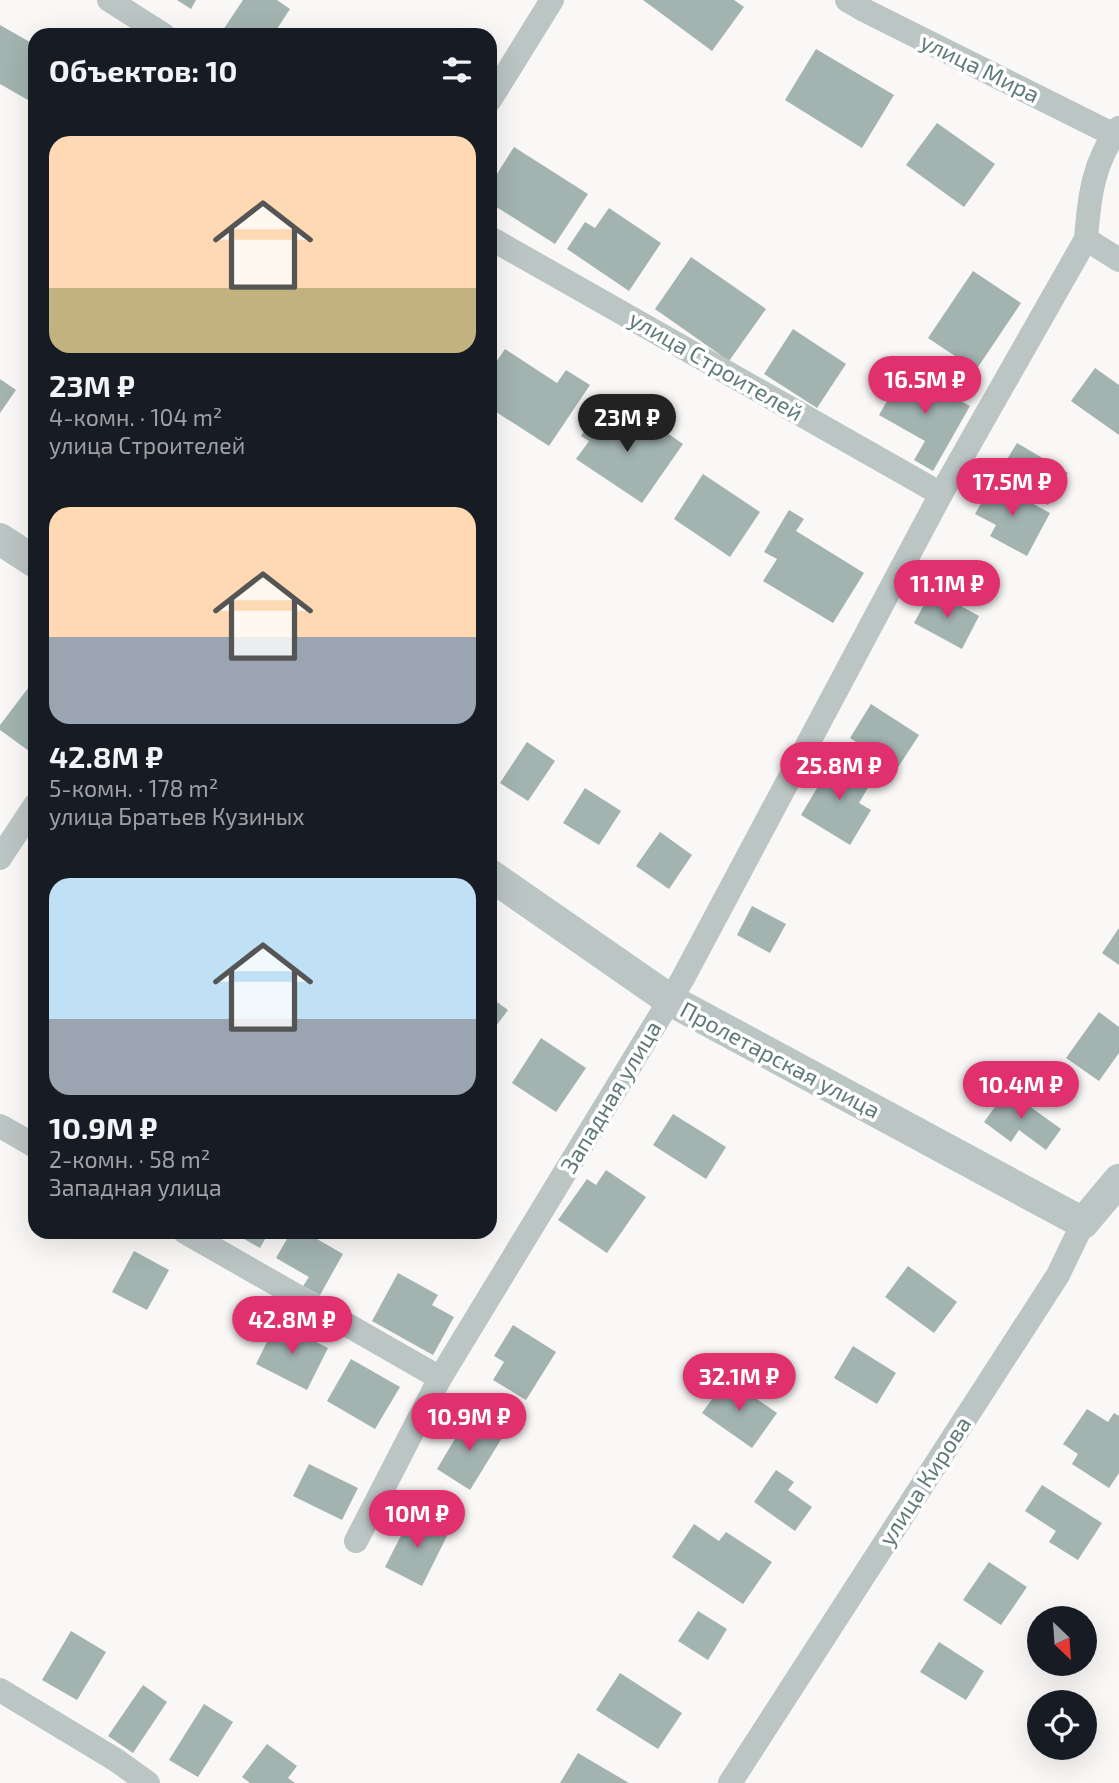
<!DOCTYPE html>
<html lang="ru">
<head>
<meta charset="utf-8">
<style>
	:root { --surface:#171b24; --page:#242831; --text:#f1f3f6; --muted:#9ea1a6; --accent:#e0306d }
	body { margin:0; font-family:"Exo 2",sans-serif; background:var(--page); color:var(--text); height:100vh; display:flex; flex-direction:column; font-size:26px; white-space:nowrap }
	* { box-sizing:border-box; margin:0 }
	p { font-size:23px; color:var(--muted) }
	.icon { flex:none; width:38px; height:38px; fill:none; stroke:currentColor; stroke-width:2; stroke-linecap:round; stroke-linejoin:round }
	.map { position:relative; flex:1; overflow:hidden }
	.details { position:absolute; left:28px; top:28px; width:469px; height:1211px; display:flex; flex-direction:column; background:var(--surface); border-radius:21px; box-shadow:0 7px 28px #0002 }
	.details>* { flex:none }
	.needle { width:46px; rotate:155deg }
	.buttons { position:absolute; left:1027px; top:1606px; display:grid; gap:14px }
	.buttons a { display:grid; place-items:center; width:70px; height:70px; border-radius:50%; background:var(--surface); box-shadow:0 7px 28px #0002; font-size:35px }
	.price { position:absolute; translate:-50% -60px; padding:0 16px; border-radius:24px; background:var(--accent); color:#fff; font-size:23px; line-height:46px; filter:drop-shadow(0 2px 4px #0008) }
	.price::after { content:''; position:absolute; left:50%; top:42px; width:21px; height:16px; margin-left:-10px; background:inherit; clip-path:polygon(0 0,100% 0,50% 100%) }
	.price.selected { background:#222; color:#fff }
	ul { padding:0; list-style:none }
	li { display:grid; align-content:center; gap:14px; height:371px; padding:0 21px }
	li span { display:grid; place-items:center; height:217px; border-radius:21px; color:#555 }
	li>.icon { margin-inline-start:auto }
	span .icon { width:126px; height:126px; fill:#fffc; stroke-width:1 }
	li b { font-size:30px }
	h2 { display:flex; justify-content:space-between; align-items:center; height:84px; padding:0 21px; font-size:30px }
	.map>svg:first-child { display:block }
	.building { fill:#a2b3b0 }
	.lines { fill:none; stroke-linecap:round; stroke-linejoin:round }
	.minor { stroke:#bbc5c4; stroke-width:24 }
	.tertiary { stroke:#bbc5c4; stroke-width:32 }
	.labels { text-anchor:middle; stroke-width:7; stroke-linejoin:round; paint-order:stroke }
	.street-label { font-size:23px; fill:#607b78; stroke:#fff }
</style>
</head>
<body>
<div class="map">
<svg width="1119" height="1783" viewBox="0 0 1119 1783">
	<rect width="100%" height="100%" fill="#f9f8f7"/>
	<!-- building -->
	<g class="building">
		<path d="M177,0H196L191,9Z"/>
		<path d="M243,0H277L290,9L273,35H225L221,33Z"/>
		<path d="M643,0H734L744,7L712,51Z"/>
		<path d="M0,25L35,45V104L0,84Z"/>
		<path d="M816,49L894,95L862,148L785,100Z"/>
		<path d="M937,123L995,164L964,207L906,165Z"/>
		<path d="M514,147L588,194L555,244L490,203V185Z"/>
		<path d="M609,208L661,243L629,291L567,249L585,222L595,228Z"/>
		<path d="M691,257L766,309L729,361L655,309Z"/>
		<path d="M973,271L1021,303L976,370L928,338Z"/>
		<path d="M793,329L846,364L817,408L764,374Z"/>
		<path d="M505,349L557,383L566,370L590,385L549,446L490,408V371Z"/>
		<path d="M1095,368L1119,385V435L1071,401Z"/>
		<path d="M905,370L970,406L933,471L914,460L925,441L879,415Z"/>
		<path d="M0,379L16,390L0,413Z"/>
		<path d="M601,405L652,440L660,428L683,444L642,503L576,459L589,441L581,436Z"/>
		<path d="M1017,443L1068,473L1048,505L998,474Z"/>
		<path d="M703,474L760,512L730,557L674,519Z"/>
		<path d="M993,482L1050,513L1027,556L990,536L996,525L975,514Z"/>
		<path d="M789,510L804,519L796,531L864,573L833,623L763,581L777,559L764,552Z"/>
		<path d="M932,590L979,616L962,649L914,623Z"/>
		<path d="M32,683L35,686V742L29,751L0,730V725Z"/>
		<path d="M871,704L919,735L897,769L850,738Z"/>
		<path d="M527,742L555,761L528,801L500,783Z"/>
		<path d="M835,758L872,781L859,803L871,810L850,845L801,815Z"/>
		<path d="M585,788L621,811L599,845L563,823Z"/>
		<path d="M660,832L692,855L669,889L636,866Z"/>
		<path d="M752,906L786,924L770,953L737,935Z"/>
		<path d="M1119,928V965L1102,953Z"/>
		<path d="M490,997L508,1010L490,1034Z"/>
		<path d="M1099,1012L1119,1027V1053L1099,1081L1066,1058Z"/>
		<path d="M541,1038L586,1068L556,1112L512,1083Z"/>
		<path d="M1007,1090L1061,1129L1046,1150L1019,1130L1011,1142L984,1122Z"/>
		<path d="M673,1114L726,1147L706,1179L653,1145Z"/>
		<path d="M606,1170L646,1197L607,1253L558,1220L587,1179L596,1185Z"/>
		<path d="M232,1232H269L260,1248Z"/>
		<path d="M291,1232H305L343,1254L320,1295L303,1286L309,1277L276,1258Z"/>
		<path d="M134,1251L169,1270L147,1310L112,1292Z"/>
		<path d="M908,1266L957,1302L934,1333L885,1297Z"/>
		<path d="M398,1273L438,1295L432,1305L454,1317L433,1355L372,1321Z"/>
		<path d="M277,1322L328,1348L307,1390L256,1364Z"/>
		<path d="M513,1325L556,1352L526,1400L493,1380L504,1362L494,1356Z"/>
		<path d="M853,1346L896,1373L877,1404L834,1378Z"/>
		<path d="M351,1359L400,1387L375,1429L327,1401Z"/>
		<path d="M727,1378L777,1413L752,1448L702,1413Z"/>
		<path d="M1087,1409L1108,1422L1114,1413L1119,1416V1473L1109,1488L1072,1464L1078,1454L1063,1444Z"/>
		<path d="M468,1417L502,1438L470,1490L437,1469Z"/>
		<path d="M309,1464L358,1488L342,1520L293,1496Z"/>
		<path d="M776,1470L794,1482L788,1490L812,1507L795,1531L754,1502Z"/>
		<path d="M1042,1485L1102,1523L1078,1560L1049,1542L1056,1531L1025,1511Z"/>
		<path d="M412,1514L449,1532L422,1586L385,1567Z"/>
		<path d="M694,1524L719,1541L726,1532L772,1562L743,1604L672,1557Z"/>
		<path d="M989,1562L1027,1587L1001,1625L963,1600Z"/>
		<path d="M698,1611L727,1629L708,1660L678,1641Z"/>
		<path d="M71,1631L106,1652L77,1700L42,1680Z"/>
		<path d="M939,1642L984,1671L966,1700L920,1672Z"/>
		<path d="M620,1673L682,1713L658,1749L596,1710Z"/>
		<path d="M143,1685L167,1702L133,1753L108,1736Z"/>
		<path d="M204,1704L233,1722L198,1777L169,1760Z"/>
		<path d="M267,1744L297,1766L288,1778L295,1783H250L242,1777Z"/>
		<path d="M578,1753L629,1783H560Z"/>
	</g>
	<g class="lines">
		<!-- minor -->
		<g class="minor">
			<path d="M109,0L164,35"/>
			<path d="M847,0L866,11L1114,135"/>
			<path d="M490,100L552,0"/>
			<path d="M490,238L941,494"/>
			<path d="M1086,239L1119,260"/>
			<path d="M0,858L35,805"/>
			<path d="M0,1126L35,1146"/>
			<path d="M185,1232L440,1378"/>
			<path d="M356,1541L440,1378L682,980L941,494L1086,239C1089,199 1093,161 1119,128"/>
			<path d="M0,1690L116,1760L148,1783"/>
			<path d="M730,1783L1058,1275L1083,1223"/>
		</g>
		<!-- tertiary -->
		<g class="tertiary">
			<path d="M0,539L35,562"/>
			<path d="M490,875L670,1000L1083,1223L1119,1180"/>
		</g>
	</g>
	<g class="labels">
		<!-- street labels -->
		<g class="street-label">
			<text transform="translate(980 68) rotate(26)" y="8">улица Мира</text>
			<text transform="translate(716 366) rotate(30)" y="8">улица Строителей</text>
			<text transform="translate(780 1060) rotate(28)" y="8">Пролетарская улица</text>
			<text transform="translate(611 1097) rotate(-59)" y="8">Западная улица</text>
			<text transform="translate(925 1481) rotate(-57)" y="8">улица Кирова</text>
		</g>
	</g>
</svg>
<div class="buttons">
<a><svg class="needle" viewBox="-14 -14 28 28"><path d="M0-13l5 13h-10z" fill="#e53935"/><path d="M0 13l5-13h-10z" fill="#9ea1a6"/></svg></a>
<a><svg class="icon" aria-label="locate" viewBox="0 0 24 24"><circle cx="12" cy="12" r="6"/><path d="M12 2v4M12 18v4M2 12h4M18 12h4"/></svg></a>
</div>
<b class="price" style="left:925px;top:416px">16.5M ₽</b>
<b class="price selected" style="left:627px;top:454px">23M ₽</b>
<b class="price" style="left:1012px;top:518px">17.5M ₽</b>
<b class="price" style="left:947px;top:620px">11.1M ₽</b>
<b class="price" style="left:839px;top:802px">25.8M ₽</b>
<b class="price" style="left:1021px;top:1121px">10.4M ₽</b>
<b class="price" style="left:292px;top:1356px">42.8M ₽</b>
<b class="price" style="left:739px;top:1413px">32.1M ₽</b>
<b class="price" style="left:469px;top:1453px">10.9M ₽</b>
<b class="price" style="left:417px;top:1550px">10M ₽</b>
<section class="details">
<h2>Объектов: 10<svg class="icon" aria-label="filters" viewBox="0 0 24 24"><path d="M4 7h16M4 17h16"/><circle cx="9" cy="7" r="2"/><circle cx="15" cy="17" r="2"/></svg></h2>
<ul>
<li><span style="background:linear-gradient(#ffd9b3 70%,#c2b280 0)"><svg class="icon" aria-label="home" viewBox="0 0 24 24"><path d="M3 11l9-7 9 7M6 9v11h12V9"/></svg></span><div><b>23M ₽</b><p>4-комн. · 104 m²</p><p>улица Строителей</p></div></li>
<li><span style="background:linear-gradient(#ffd9b3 60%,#9aa5b1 0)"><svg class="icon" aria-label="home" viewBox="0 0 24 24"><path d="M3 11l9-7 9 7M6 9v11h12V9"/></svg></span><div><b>42.8M ₽</b><p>5-комн. · 178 m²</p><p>улица Братьев Кузиных</p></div></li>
<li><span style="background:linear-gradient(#bfe0f5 65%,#9aa5b1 0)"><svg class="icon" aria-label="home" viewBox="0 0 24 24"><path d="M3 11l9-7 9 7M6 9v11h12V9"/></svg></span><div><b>10.9M ₽</b><p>2-комн. · 58 m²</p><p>Западная улица</p></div></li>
</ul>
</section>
</div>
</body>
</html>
